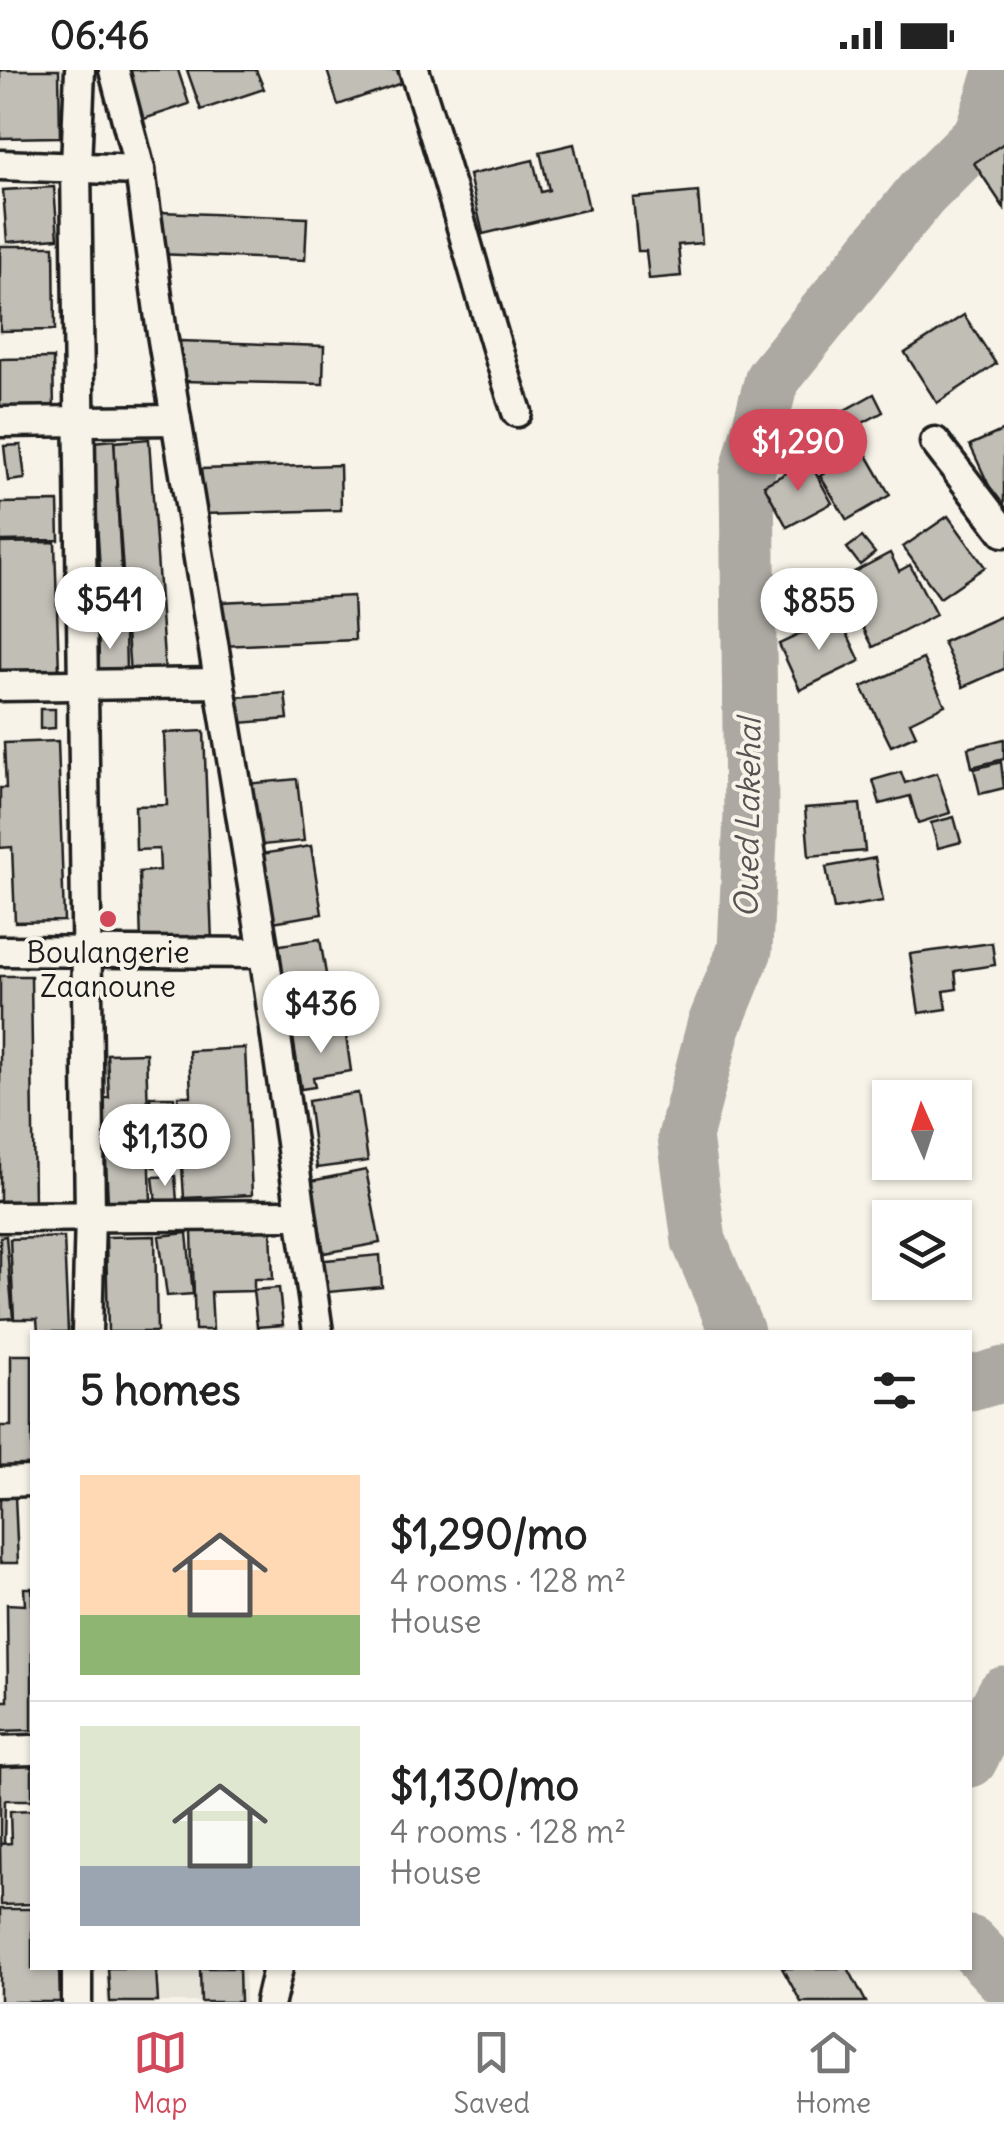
<!DOCTYPE html>
<html lang="en">
<head>
<meta charset="utf-8">
<style>
	:root { --surface:#fff; --page:#f2f2f2; --text:#222; --muted:#767676; --line:#e0e0e0; --accent:#d1495b }
	body { margin:0; font-family:Delius,sans-serif; background:var(--page); color:var(--text); height:100vh; display:flex; flex-direction:column; font-size:38px; white-space:nowrap }
	* { box-sizing:border-box; margin:0 }
	p { font-size:32px; color:var(--muted) }
	.icon { flex:none; width:55px; height:55px; fill:none; stroke:currentColor; stroke-width:2; stroke-linecap:round; stroke-linejoin:round }
	.map { position:relative; flex:1; overflow:hidden }
	.panel { position:absolute; left:30px; top:1260px; width:942px; height:640px; display:flex; flex-direction:column; background:var(--surface); border-radius:0px; box-shadow:0 2px 8px #0004 }
	.panel>* { flex:none }
	.needle { width:65px; rotate:357deg }
	.buttons { position:absolute; left:872px; top:1010px; display:grid; gap:20px }
	.buttons a { display:grid; place-items:center; width:100px; height:100px; border-radius:0px; background:var(--surface); box-shadow:0 2px 8px #0004; font-size:50px }
	.price { position:absolute; translate:-50% -85px; padding:0 22px; border-radius:35px; background:#fff; color:#222; font-size:32px; line-height:65px; filter:drop-shadow(0 2px 5px #0008) }
	.price::after { content:''; position:absolute; left:50%; top:60px; width:30px; height:22px; margin-left:-15px; background:inherit; clip-path:polygon(0 0,100% 0,50% 100%) }
	.price.on { background:var(--accent); color:#fff }
	ul { padding:0; list-style:none }
	li { display:flex; align-items:center; gap:30px; height:250px; padding:0 50px }
	li+li { border-top:2px solid var(--line) }
	li span { display:grid; place-items:center; flex:none; width:280px; height:200px; border-radius:0px; color:#555 }
	li>.icon { margin-inline-start:auto }
	span .icon { width:120px; height:120px; fill:#fffc; stroke-width:1 }
	li b { font-size:42px }
	h2 { display:flex; justify-content:space-between; align-items:center; height:120px; padding:0 50px; font-size:42px }
	.status { display:flex; justify-content:space-between; align-items:center; height:70px; padding:0 50px; background:var(--surface); direction:ltr }
	.status svg { height:28px; fill:currentColor }
	.tab-bar { display:flex; justify-content:space-around; align-items:center; height:140px; border-top:2px solid var(--line); background:var(--surface); font-size:28px; color:var(--muted) }
	.tab-bar a { display:grid; justify-items:center; gap:5px }
	.tab-bar .on { color:var(--accent) }
	.map>svg:first-child { display:block }
	.built { fill:#e6e3d9 }
	.lines { fill:none; stroke-linecap:round; stroke-linejoin:round }
	.river { stroke:#aca9a2; stroke-width:55 }
	.building { fill:#c0beb5; stroke:#1c1c1c; stroke-width:2.5 }
	.street-casing { stroke:#1c1c1c; stroke-width:35 }
	.street { stroke:#f7f3e8; stroke-width:28 }
	.poi-dot { fill:#d1495b; stroke:#f7f3e8; stroke-width:4 }
	.labels { text-anchor:middle; stroke-width:8; stroke-linejoin:round; paint-order:stroke }
	.poi-label { font-size:30px; fill:#1c1c1c; stroke:#f7f3e8 }
	.water-label { font-size:32px; font-style:italic; fill:#565452; stroke:#f7f3e8 }
</style>
</head>
<body>
<div class="status"><b>06:46</b><svg viewBox="0 0 49 12"><path d="M0 12V9h3v3zM5 12V6h3v6zM10 12V3h3v9zM15 12V0h3v12zM26 1h20v11H26zM47 4h2v5h-2z"/></svg></div>
<div class="map">
<svg width="1004" height="1932" viewBox="0 0 1004 1932">
	<rect width="100%" height="100%" fill="#f7f3e8"/>
	<filter id="ink" filterUnits="userSpaceOnUse"><feTurbulence type="fractalNoise" baseFrequency=".01" numOctaves="2"/><feDisplacementMap in="SourceGraphic" scale="20" xChannelSelector="R" yChannelSelector="G"/><feConvolveMatrix kernelMatrix="1 2 1 2 8 2 1 2 1" color-interpolation-filters="sRGB"/></filter>
	<g filter="url(#ink)">
		<!-- built -->
		<path class="built" d="M106,1898H245V1932H107Z"/>
		<g class="lines">
			<!-- river -->
			<g class="river">
				<path d="M737,1262L699,1171L685,1067L714,956L745,880L751,744L747,404L772,309L921,124L981,64L1002,0"/>
				<path d="M970,1314L1004,1304"/>
				<path d="M970,1690L1004,1624"/>
				<path d="M970,1873L1004,1909"/>
			</g>
		</g>
		<!-- building -->
		<g class="building">
			<path d="M0,0H59L60,67L0,68Z"/>
			<path d="M117,0H178L189,34L135,52Z"/>
			<path d="M187,0H256L264,19L201,40Z"/>
			<path d="M327,0H397L402,13L338,35Z"/>
			<path d="M1004,73V138L974,93Z"/>
			<path d="M574,74L589,139L483,164L469,105L533,90L541,122L549,120L540,82Z"/>
			<path d="M54,117L58,168L7,172L3,120Z"/>
			<path d="M698,122L702,173L678,175L681,206L649,209L646,181H638L633,128Z"/>
			<path d="M160,142L307,148L305,190L158,184Z"/>
			<path d="M0,176H54L55,260L0,261Z"/>
			<path d="M964,245L996,294L937,333L905,283Z"/>
			<path d="M180,271L324,276L323,314L180,311Z"/>
			<path d="M53,288L54,341L0,343V289Z"/>
			<path d="M874,324L883,342L855,357L845,340Z"/>
			<path d="M1004,360V448L970,375Z"/>
			<path d="M149,369L165,603L130,605L114,372Z"/>
			<path d="M114,370L123,532L102,533L92,372Z"/>
			<path d="M21,375L25,409L8,411L4,376Z"/>
			<path d="M864,380L890,425L847,450L820,406Z"/>
			<path d="M809,391L832,433L787,457L764,415Z"/>
			<path d="M340,395L341,440L202,444L201,399Z"/>
			<path d="M58,432L59,470L0,471L1,433Z"/>
			<path d="M948,446L985,497L940,528L903,477Z"/>
			<path d="M862,467L875,483L860,495L847,478Z"/>
			<path d="M55,472L59,603L0,605V473Z"/>
			<path d="M890,483L899,501L910,495L936,545L873,577L839,510Z"/>
			<path d="M353,526L355,570L221,576L219,532Z"/>
			<path d="M1004,545V599L963,617L943,572Z"/>
			<path d="M839,546L860,591L800,620L779,574Z"/>
			<path d="M125,563L126,601H95L94,564Z"/>
			<path d="M923,589L945,635L910,652L916,665L891,676L862,617Z"/>
			<path d="M285,623L288,649L240,653L237,627Z"/>
			<path d="M40,639H55V658L40,659Z"/>
			<path d="M204,661L212,872L141,875L139,802L160,800L159,779L136,780L135,736L167,735L164,663Z"/>
			<path d="M1004,669V689L972,697L968,678Z"/>
			<path d="M58,671L64,851L15,852L12,777L0,778V718H6L4,673Z"/>
			<path d="M1001,692L1004,718L980,724L974,699Z"/>
			<path d="M901,702L905,713L937,703L950,743L918,753L910,726L880,734L873,710Z"/>
			<path d="M297,709L304,771L252,776L245,714Z"/>
			<path d="M860,734L865,781L809,786L805,738Z"/>
			<path d="M954,747L961,772L938,778L931,753Z"/>
			<path d="M311,776L322,844L266,853L255,785Z"/>
			<path d="M875,788L883,831L834,839L826,797Z"/>
			<path d="M320,869L333,945L286,952L274,876Z"/>
			<path d="M992,873L995,895L955,901L957,919L944,921L947,939L919,943L910,884Z"/>
			<path d="M0,906H31L34,1133H0Z"/>
			<path d="M345,959L351,1001L313,1007L315,1017L301,1019L293,967Z"/>
			<path d="M245,978L252,1125L184,1128L180,1064L194,1063V1048L179,1049L178,1026H191L189,981Z"/>
			<path d="M146,983L151,1131L108,1133L103,1028H109L107,984Z"/>
			<path d="M358,1023L368,1091L317,1098L308,1031Z"/>
			<path d="M150,1027H174L175,1046L151,1047Z"/>
			<path d="M174,1058L175,1096L153,1097L152,1059Z"/>
			<path d="M366,1100L380,1173L324,1183L311,1111Z"/>
			<path d="M175,1106L177,1131L156,1132L153,1107Z"/>
			<path d="M271,1159L273,1209H254V1221L211,1222L213,1260H195L192,1161Z"/>
			<path d="M187,1163L193,1224L167,1226L159,1166Z"/>
			<path d="M6,1166L13,1248L0,1249V1167Z"/>
			<path d="M155,1166L157,1262H108L106,1167Z"/>
			<path d="M64,1167L68,1262H38L37,1249H14L10,1169Z"/>
			<path d="M380,1185L382,1217L318,1223L315,1191Z"/>
			<path d="M279,1218L283,1255L257,1257L253,1220Z"/>
			<path d="M11,1285H32V1401H0V1356H11Z"/>
			<path d="M0,1426H15L18,1493H0Z"/>
			<path d="M24,1518H32V1660L0,1661V1631H8L7,1534L25,1535Z"/>
			<path d="M0,1695H32V1730H5L4,1777H0Z"/>
			<path d="M32,1740V1834L1,1835L0,1774L11,1773L10,1741Z"/>
			<path d="M0,1839H32V1898H59L60,1932H0Z"/>
			<path d="M108,1898H156L158,1932H110Z"/>
			<path d="M200,1898H239L240,1932H201Z"/>
			<path d="M782,1898H848L866,1932H801Z"/>
		</g>
		<g class="lines">
			<!-- street casing -->
			<g class="street-casing">
				<g id="street">
					<path d="M80,0L76,96L90,1145L87,1262"/>
					<path d="M114,0L140,100L162,264L264,883L318,1262"/>
					<path d="M414,0C452,113 480,229 517,342"/>
					<path d="M0,95L140,100"/>
					<path d="M0,352L176,350"/>
					<path d="M935,372L1004,462"/>
					<path d="M0,616L219,613"/>
					<path d="M0,881L264,883"/>
					<path d="M0,1147L298,1145"/>
					<path d="M0,1412L32,1411"/>
					<path d="M0,1681L32,1680"/>
					<path d="M77,1898V1932"/>
					<path d="M270,1932L278,1898"/>
				</g>
			</g>
			<!-- street -->
			<use href="#street" class="street"/>
		</g>
	</g>
	<!-- markers -->
	<circle class="poi-dot" cx="108" cy="849" r="10"/>
	<g class="labels">
		<!-- poi labels -->
		<g class="poi-label">
			<text x="108" y="893">Boulangerie<tspan x="108" dy="34">Zaanoune</tspan></text>
		</g>
		<!-- water labels -->
		<g class="water-label">
			<text transform="translate(748 748) rotate(-89)" y="11">Oued Lakehal</text>
		</g>
	</g>
</svg>
<div class="buttons">
<a><svg class="needle" viewBox="-14 -14 28 28"><path d="M0-13l5 13h-10z" fill="#e53935"/><path d="M0 13l5-13h-10z" fill="#767676"/></svg></a>
<a><svg class="icon" aria-label="layers" viewBox="0 0 24 24"><path d="M12 4l9 5-9 5-9-5zM3 14l9 5 9-5"/></svg></a>
</div>
<b class="price on" style="left:798px;top:424px">$1,290</b>
<b class="price" style="left:110px;top:582px">$541</b>
<b class="price" style="left:819px;top:583px">$855</b>
<b class="price" style="left:321px;top:986px">$436</b>
<b class="price" style="left:165px;top:1119px">$1,130</b>
<section class="panel">
<h2>5 homes<svg class="icon" aria-label="filters" viewBox="0 0 24 24"><path d="M4 7h16M4 17h16"/><circle cx="9" cy="7" r="2"/><circle cx="15" cy="17" r="2"/></svg></h2>
<ul>
<li><span style="background:linear-gradient(#ffd9b3 70%,#8fb573 0)"><svg class="icon" aria-label="home" viewBox="0 0 24 24"><path d="M3 11l9-7 9 7M6 9v11h12V9"/></svg></span><div><b>$1,290/mo</b><p>4 rooms · 128 m²</p><p>House</p></div></li>
<li><span style="background:linear-gradient(#dfe7d0 70%,#9aa5b1 0)"><svg class="icon" aria-label="home" viewBox="0 0 24 24"><path d="M3 11l9-7 9 7M6 9v11h12V9"/></svg></span><div><b>$1,130/mo</b><p>4 rooms · 128 m²</p><p>House</p></div></li>
</ul>
</section>
</div>
<nav class="tab-bar">
<a class="on"><svg class="icon" aria-label="map" viewBox="0 0 24 24"><path d="M3 6l6-2 6 2 6-2v14l-6 2-6-2-6 2zM9 4v14M15 6v14"/></svg>Map</a>
<a><svg class="icon" aria-label="saved" viewBox="0 0 24 24"><path d="M7 4h10v16l-5-4-5 4z"/></svg>Saved</a>
<a><svg class="icon" aria-label="home" viewBox="0 0 24 24"><path d="M3 11l9-7 9 7M6 9v11h12V9"/></svg>Home</a>
</nav>
</body>
</html>
